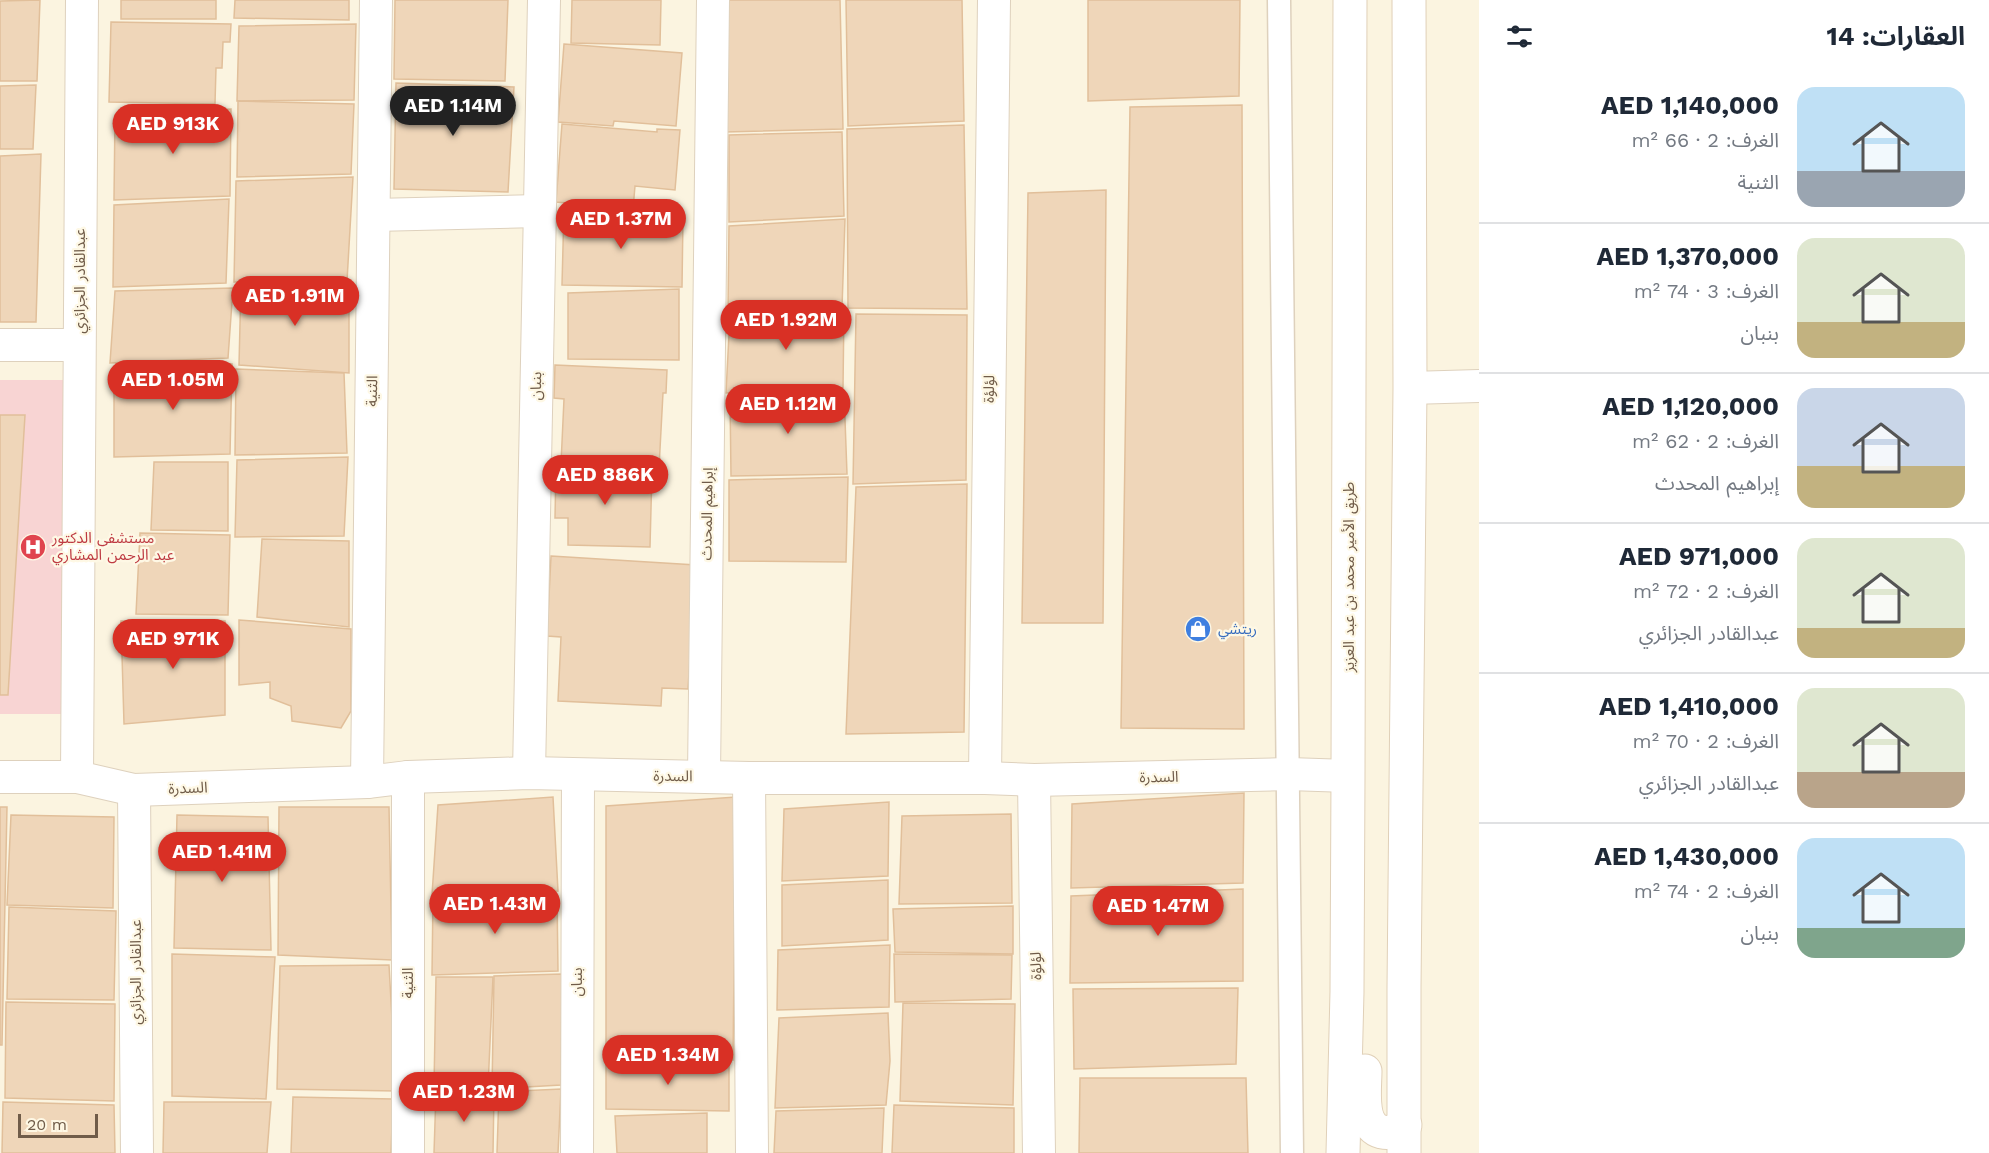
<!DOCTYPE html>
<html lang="ar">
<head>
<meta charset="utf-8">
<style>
	:root { --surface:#fff; --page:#f2f2f3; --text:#1f2937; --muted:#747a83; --line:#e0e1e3; --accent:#d93025 }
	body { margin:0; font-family:"Work Sans","Noto Sans Arabic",sans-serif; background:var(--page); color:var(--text); direction:rtl; height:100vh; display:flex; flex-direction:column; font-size:22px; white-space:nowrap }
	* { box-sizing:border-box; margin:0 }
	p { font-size:20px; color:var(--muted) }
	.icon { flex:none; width:33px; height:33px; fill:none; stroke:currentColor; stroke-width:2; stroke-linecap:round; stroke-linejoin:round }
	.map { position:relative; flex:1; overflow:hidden; direction:ltr }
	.drawer { display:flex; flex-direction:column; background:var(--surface); width:510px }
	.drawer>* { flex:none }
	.scale { position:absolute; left:18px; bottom:15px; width:80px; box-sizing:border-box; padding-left:6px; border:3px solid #705c49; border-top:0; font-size:16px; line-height:21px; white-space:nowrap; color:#705c49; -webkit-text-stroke:4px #fef8e5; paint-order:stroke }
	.price { position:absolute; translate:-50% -51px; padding:0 14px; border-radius:21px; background:var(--accent); color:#fff; font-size:20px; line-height:39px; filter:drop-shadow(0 2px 3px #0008) }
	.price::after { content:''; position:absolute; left:50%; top:36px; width:18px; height:14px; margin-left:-9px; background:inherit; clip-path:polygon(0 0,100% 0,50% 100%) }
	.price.active { background:#222; color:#fff }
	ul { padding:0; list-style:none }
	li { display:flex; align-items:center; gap:18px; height:150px; padding:0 24px }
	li+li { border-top:2px solid var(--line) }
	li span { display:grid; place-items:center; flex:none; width:168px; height:120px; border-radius:18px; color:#555 }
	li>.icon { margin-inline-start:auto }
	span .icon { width:72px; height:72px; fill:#fffc; stroke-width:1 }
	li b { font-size:26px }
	h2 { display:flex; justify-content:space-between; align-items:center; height:72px; padding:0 24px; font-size:26px }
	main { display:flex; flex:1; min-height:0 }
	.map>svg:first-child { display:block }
	.medical { fill:#f8d4d3 }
	.building { fill:#efd6b9; stroke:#e1bf9a; stroke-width:1.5 }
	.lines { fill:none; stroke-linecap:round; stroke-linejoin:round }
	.pedestrian-casing { stroke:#ded1bd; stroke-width:25 }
	.minor-casing { stroke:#ded1bd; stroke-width:34 }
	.secondary-casing { stroke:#e0d0b8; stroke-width:35 }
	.pedestrian { stroke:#fff; stroke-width:22 }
	.minor { stroke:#fff; stroke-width:32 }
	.secondary { stroke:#fff; stroke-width:33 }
	.labels { text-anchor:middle; stroke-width:4.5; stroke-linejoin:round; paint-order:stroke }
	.street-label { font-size:15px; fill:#705c49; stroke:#fef8e5 }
	.health-label { font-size:15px; fill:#be3a42; stroke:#fef8e5; text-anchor:start }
	.shop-label { font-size:15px; fill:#366cbe; stroke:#fef8e5; text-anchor:start }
</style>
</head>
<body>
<main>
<section class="drawer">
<h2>العقارات: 14<svg class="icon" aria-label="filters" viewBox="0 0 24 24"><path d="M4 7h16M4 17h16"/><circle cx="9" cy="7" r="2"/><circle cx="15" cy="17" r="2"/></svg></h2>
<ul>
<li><span style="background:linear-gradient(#bfe0f5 70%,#9aa5b1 0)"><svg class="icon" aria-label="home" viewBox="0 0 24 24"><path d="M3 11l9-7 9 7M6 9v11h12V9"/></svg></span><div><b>AED 1,140,000</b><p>الغرف: 2 · 66 m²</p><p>الثنية</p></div></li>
<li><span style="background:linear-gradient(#dfe7d0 70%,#c2b280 0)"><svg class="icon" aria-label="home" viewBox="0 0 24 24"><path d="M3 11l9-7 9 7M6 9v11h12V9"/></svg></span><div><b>AED 1,370,000</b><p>الغرف: 3 · 74 m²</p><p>بنبان</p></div></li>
<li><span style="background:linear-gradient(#c9d6e8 65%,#c2b280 0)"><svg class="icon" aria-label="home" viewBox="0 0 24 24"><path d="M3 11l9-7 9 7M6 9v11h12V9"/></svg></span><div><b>AED 1,120,000</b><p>الغرف: 2 · 62 m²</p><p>إبراهيم المحدث</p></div></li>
<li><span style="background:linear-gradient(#dfe7d0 75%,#c2b280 0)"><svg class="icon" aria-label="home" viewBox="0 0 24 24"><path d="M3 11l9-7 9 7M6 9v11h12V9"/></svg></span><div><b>AED 971,000</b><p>الغرف: 2 · 72 m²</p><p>عبدالقادر الجزائري</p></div></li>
<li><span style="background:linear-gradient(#dfe7d0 70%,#b9a48a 0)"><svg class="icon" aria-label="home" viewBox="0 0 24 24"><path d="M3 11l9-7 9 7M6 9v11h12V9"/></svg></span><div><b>AED 1,410,000</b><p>الغرف: 2 · 70 m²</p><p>عبدالقادر الجزائري</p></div></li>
<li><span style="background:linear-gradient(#bfe0f5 75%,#7fa58c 0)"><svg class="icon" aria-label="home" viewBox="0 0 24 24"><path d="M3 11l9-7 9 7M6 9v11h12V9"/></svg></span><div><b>AED 1,430,000</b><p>الغرف: 2 · 74 m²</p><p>بنبان</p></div></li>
</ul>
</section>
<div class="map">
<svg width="1479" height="1153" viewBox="0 0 1479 1153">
	<rect width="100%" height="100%" fill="#fbf4e0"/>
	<!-- medical -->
	<path class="medical" d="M0,380H69L64,714H0Z"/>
	<!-- building -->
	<g class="building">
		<path d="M40,0L37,81H0V1Z"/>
		<rect x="121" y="0" width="95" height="19"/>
		<path d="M235,0H349V20L234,18Z"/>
		<path d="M395,0H508L505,81L394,79Z"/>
		<path d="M572,0H661L660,45L571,43Z"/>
		<path d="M727,0H840L843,129L725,132Z"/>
		<path d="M846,0H962L964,121L848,126Z"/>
		<path d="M1088,0H1240L1239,96L1088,101Z"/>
		<path d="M111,22L231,24L230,42H223L222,68H216L215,104L109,102Z"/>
		<path d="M356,24L354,100L237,101L239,26Z"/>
		<path d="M564,44L682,53L676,126L614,121L613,126L558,122Z"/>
		<path d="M396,83L514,87L508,192L394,189Z"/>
		<path d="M36,85L33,149H0V86Z"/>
		<path d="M238,101L354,104L351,174L237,177Z"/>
		<path d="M1242,105L1244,729L1121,728L1130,107Z"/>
		<path d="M231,109L230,196L114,200L115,115Z"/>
		<path d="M562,124L657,132V129L680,130L675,190L635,186L633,209L556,202Z"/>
		<path d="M964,125L967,309L848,308L847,129Z"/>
		<path d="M842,132L844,216L729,222V135Z"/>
		<path d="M41,154L36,322H0V156Z"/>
		<path d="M353,177L347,281L234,282L236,181Z"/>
		<path d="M1106,190L1103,623H1022L1028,193Z"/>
		<path d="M229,199L226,283L113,287L114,205Z"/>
		<path d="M564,209H616L615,216L683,217L682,287L562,285Z"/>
		<path d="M845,219L842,308L728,312L729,226Z"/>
		<path d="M241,284L349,286V373L239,365Z"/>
		<path d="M233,288L228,358L110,363L115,291Z"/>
		<path d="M679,289V360L568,359V293Z"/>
		<path d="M844,309L843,388L726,393L730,315Z"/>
		<path d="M856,314L967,315L966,480L853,484Z"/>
		<path d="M232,364L230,454L114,457V368Z"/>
		<path d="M555,365L667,370L666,393H663L659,468L561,464L564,399L554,398Z"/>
		<path d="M236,369L344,373L347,453L235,455Z"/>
		<path d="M844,392L847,474L731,476L730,397Z"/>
		<path d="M0,415H25L8,695H0Z"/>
		<path d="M348,457L344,536L235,537L237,460Z"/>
		<path d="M154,462H228V531L151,530Z"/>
		<path d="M556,468L652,470L650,547L568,545V518H555Z"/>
		<path d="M848,477L846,562L729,561V480Z"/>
		<path d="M967,484L964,732L846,734L856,487Z"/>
		<path d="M140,533L230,535L228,615L136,614Z"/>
		<path d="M262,539L349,541V627L257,617Z"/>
		<path d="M551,556L696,565L688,689L662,688L661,706L558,701L561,637L547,636Z"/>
		<path d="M239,620L351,629V711L341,728L292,721L291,706L270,698V682L239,685Z"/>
		<path d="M121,621H225V715L124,724Z"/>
		<path d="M1244,793L1243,883L1071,888L1072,804Z"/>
		<path d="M553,797L558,891L432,895L438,805Z"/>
		<path d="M736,797L733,1060L606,1057V806Z"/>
		<path d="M889,802L888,876L782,881L784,809Z"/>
		<path d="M0,807H7L2,1045H0Z"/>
		<path d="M279,807H389L392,960L278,955Z"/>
		<path d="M1011,814L1012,903L899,904L902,816Z"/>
		<path d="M11,815L114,817L113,908L7,905Z"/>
		<path d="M177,815L268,817L271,950L174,948Z"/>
		<path d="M888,880V940L782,946V885Z"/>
		<path d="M1243,889V981L1070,983L1071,896Z"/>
		<path d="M557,895L558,971L432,975L433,897Z"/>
		<path d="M1013,906V954L895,952L893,909Z"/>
		<path d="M9,907L116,911L114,1000L7,999Z"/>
		<path d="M890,945L889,1007L777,1010L778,950Z"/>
		<path d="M172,954L275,957L266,1099L172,1096Z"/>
		<path d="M894,954L1012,955L1011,999L895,1002Z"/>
		<path d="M389,965L396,1091L277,1089L280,966Z"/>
		<path d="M562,974L561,1085L492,1089L494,976Z"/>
		<path d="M436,977H493L488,1087L434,1086Z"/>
		<path d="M1238,988L1236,1064L1074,1069L1073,989Z"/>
		<path d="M6,1002L115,1004L114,1101L5,1098Z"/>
		<path d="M903,1003L1015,1004L1013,1105L900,1101Z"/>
		<path d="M888,1013L890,1061L886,1105L775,1108L779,1018Z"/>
		<path d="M606,1060L729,1062V1111L606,1109Z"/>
		<path d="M1080,1078H1246L1248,1153H1079Z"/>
		<path d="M561,1089L558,1153H497L499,1092Z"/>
		<path d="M436,1092H494L493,1153H434Z"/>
		<path d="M293,1097L393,1099L391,1153H291Z"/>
		<path d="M3,1102L114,1105L115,1153H2Z"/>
		<path d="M164,1102H271L267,1153H163Z"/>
		<path d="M894,1105L1014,1108V1153H892Z"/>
		<path d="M884,1108L882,1153H774L776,1111Z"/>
		<path d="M707,1113V1153H617L615,1116Z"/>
	</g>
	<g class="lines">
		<!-- pedestrian casing -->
		<g class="pedestrian-casing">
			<path id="pedestrian" d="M1279,0L1292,1153"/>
		</g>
		<!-- minor casing -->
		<g class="minor-casing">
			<g id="minor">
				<path d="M374,215L538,211"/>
				<path d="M0,345H79"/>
				<path d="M1410,388L1479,386"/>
				<path d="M529,773L544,0"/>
				<path d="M704,776L713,0"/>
				<path d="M0,777H77L134,790L367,782L408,777L529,773L749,778H985L1034,780L1289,774L1348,776"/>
				<path d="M77,777L82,0"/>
				<path d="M408,777V1153"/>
				<path d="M749,778L752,1153"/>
				<path d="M985,778L994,0"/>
				<path d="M1034,780L1039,1153"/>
				<path d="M367,782L376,0"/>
				<path d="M134,790L137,1153"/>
				<path d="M577,1153L578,775"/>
			</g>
		</g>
		<!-- secondary casing -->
		<g class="secondary-casing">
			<g id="secondary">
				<path d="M1365,1071C1365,1089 1359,1126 1382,1132C1391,1134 1398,1130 1405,1125"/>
				<path d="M1343,1153L1347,992L1348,776L1350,0"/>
				<path d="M1404,1153V988L1410,388L1409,0"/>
			</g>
		</g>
		<!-- pedestrian -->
		<use href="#pedestrian" class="pedestrian"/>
		<!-- minor -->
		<use href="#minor" class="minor"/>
		<!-- secondary -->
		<use href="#secondary" class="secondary"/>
	</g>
	<!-- icons -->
	<defs>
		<g id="hospital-disc" transform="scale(1.35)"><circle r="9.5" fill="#e0444e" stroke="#fef8e5"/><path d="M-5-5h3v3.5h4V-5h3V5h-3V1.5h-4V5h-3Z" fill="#fff"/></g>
		<g id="shop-disc" transform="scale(1.35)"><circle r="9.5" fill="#3f7fe0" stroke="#fef8e5"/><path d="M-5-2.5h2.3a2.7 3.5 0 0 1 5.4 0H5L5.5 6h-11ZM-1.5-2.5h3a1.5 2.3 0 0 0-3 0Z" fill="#fff"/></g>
	</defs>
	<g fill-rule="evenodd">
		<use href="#hospital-disc" x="33" y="547"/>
		<use href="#shop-disc" x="1198" y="629"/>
	</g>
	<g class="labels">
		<!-- street labels -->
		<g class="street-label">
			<text transform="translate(80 281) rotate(-90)" y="5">عبدالقادر الجزائري</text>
			<text transform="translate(536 386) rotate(-89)" y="5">بنبان</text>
			<text transform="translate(989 389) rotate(-89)" y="5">لؤلؤة</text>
			<text transform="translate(372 391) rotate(-89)" y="5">الثنية</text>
			<text transform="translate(707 514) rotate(-89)" y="5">إبراهيم المحدث</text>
			<text transform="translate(1349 577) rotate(-90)" y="5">طريق الأمير محمد بن عبد العزيز</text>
			<text transform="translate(673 776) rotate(1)" y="5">السدرة</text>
			<text transform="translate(1159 777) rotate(-1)" y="5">السدرة</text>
			<text transform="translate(188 788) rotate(-2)" y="5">السدرة</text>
			<text transform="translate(1036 966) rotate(-91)" y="5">لؤلؤة</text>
			<text transform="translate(136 972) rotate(-90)" y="5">عبدالقادر الجزائري</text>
			<text transform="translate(577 982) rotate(-90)" y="5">بنبان</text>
			<text transform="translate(408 983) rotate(-90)" y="5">الثنية</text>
		</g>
		<!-- health labels -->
		<g class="health-label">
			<text x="52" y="543">مستشفى الدكتور<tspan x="52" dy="17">عبد الرحمن المشاري</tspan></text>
		</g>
		<!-- shop labels -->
		<g class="shop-label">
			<text x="1218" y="634">ريتشي</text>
		</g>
	</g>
</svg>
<div class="scale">20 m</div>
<b class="price active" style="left:453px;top:137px">AED 1.14M</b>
<b class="price" style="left:173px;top:155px">AED 913K</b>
<b class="price" style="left:621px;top:250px">AED 1.37M</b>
<b class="price" style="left:295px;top:327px">AED 1.91M</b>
<b class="price" style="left:786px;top:351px">AED 1.92M</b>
<b class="price" style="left:173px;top:411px">AED 1.05M</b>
<b class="price" style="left:788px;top:435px">AED 1.12M</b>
<b class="price" style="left:605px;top:506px">AED 886K</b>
<b class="price" style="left:173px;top:670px">AED 971K</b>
<b class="price" style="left:222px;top:883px">AED 1.41M</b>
<b class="price" style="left:495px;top:935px">AED 1.43M</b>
<b class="price" style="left:1158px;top:937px">AED 1.47M</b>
<b class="price" style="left:668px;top:1086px">AED 1.34M</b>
<b class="price" style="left:464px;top:1123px">AED 1.23M</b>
</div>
</main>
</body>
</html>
